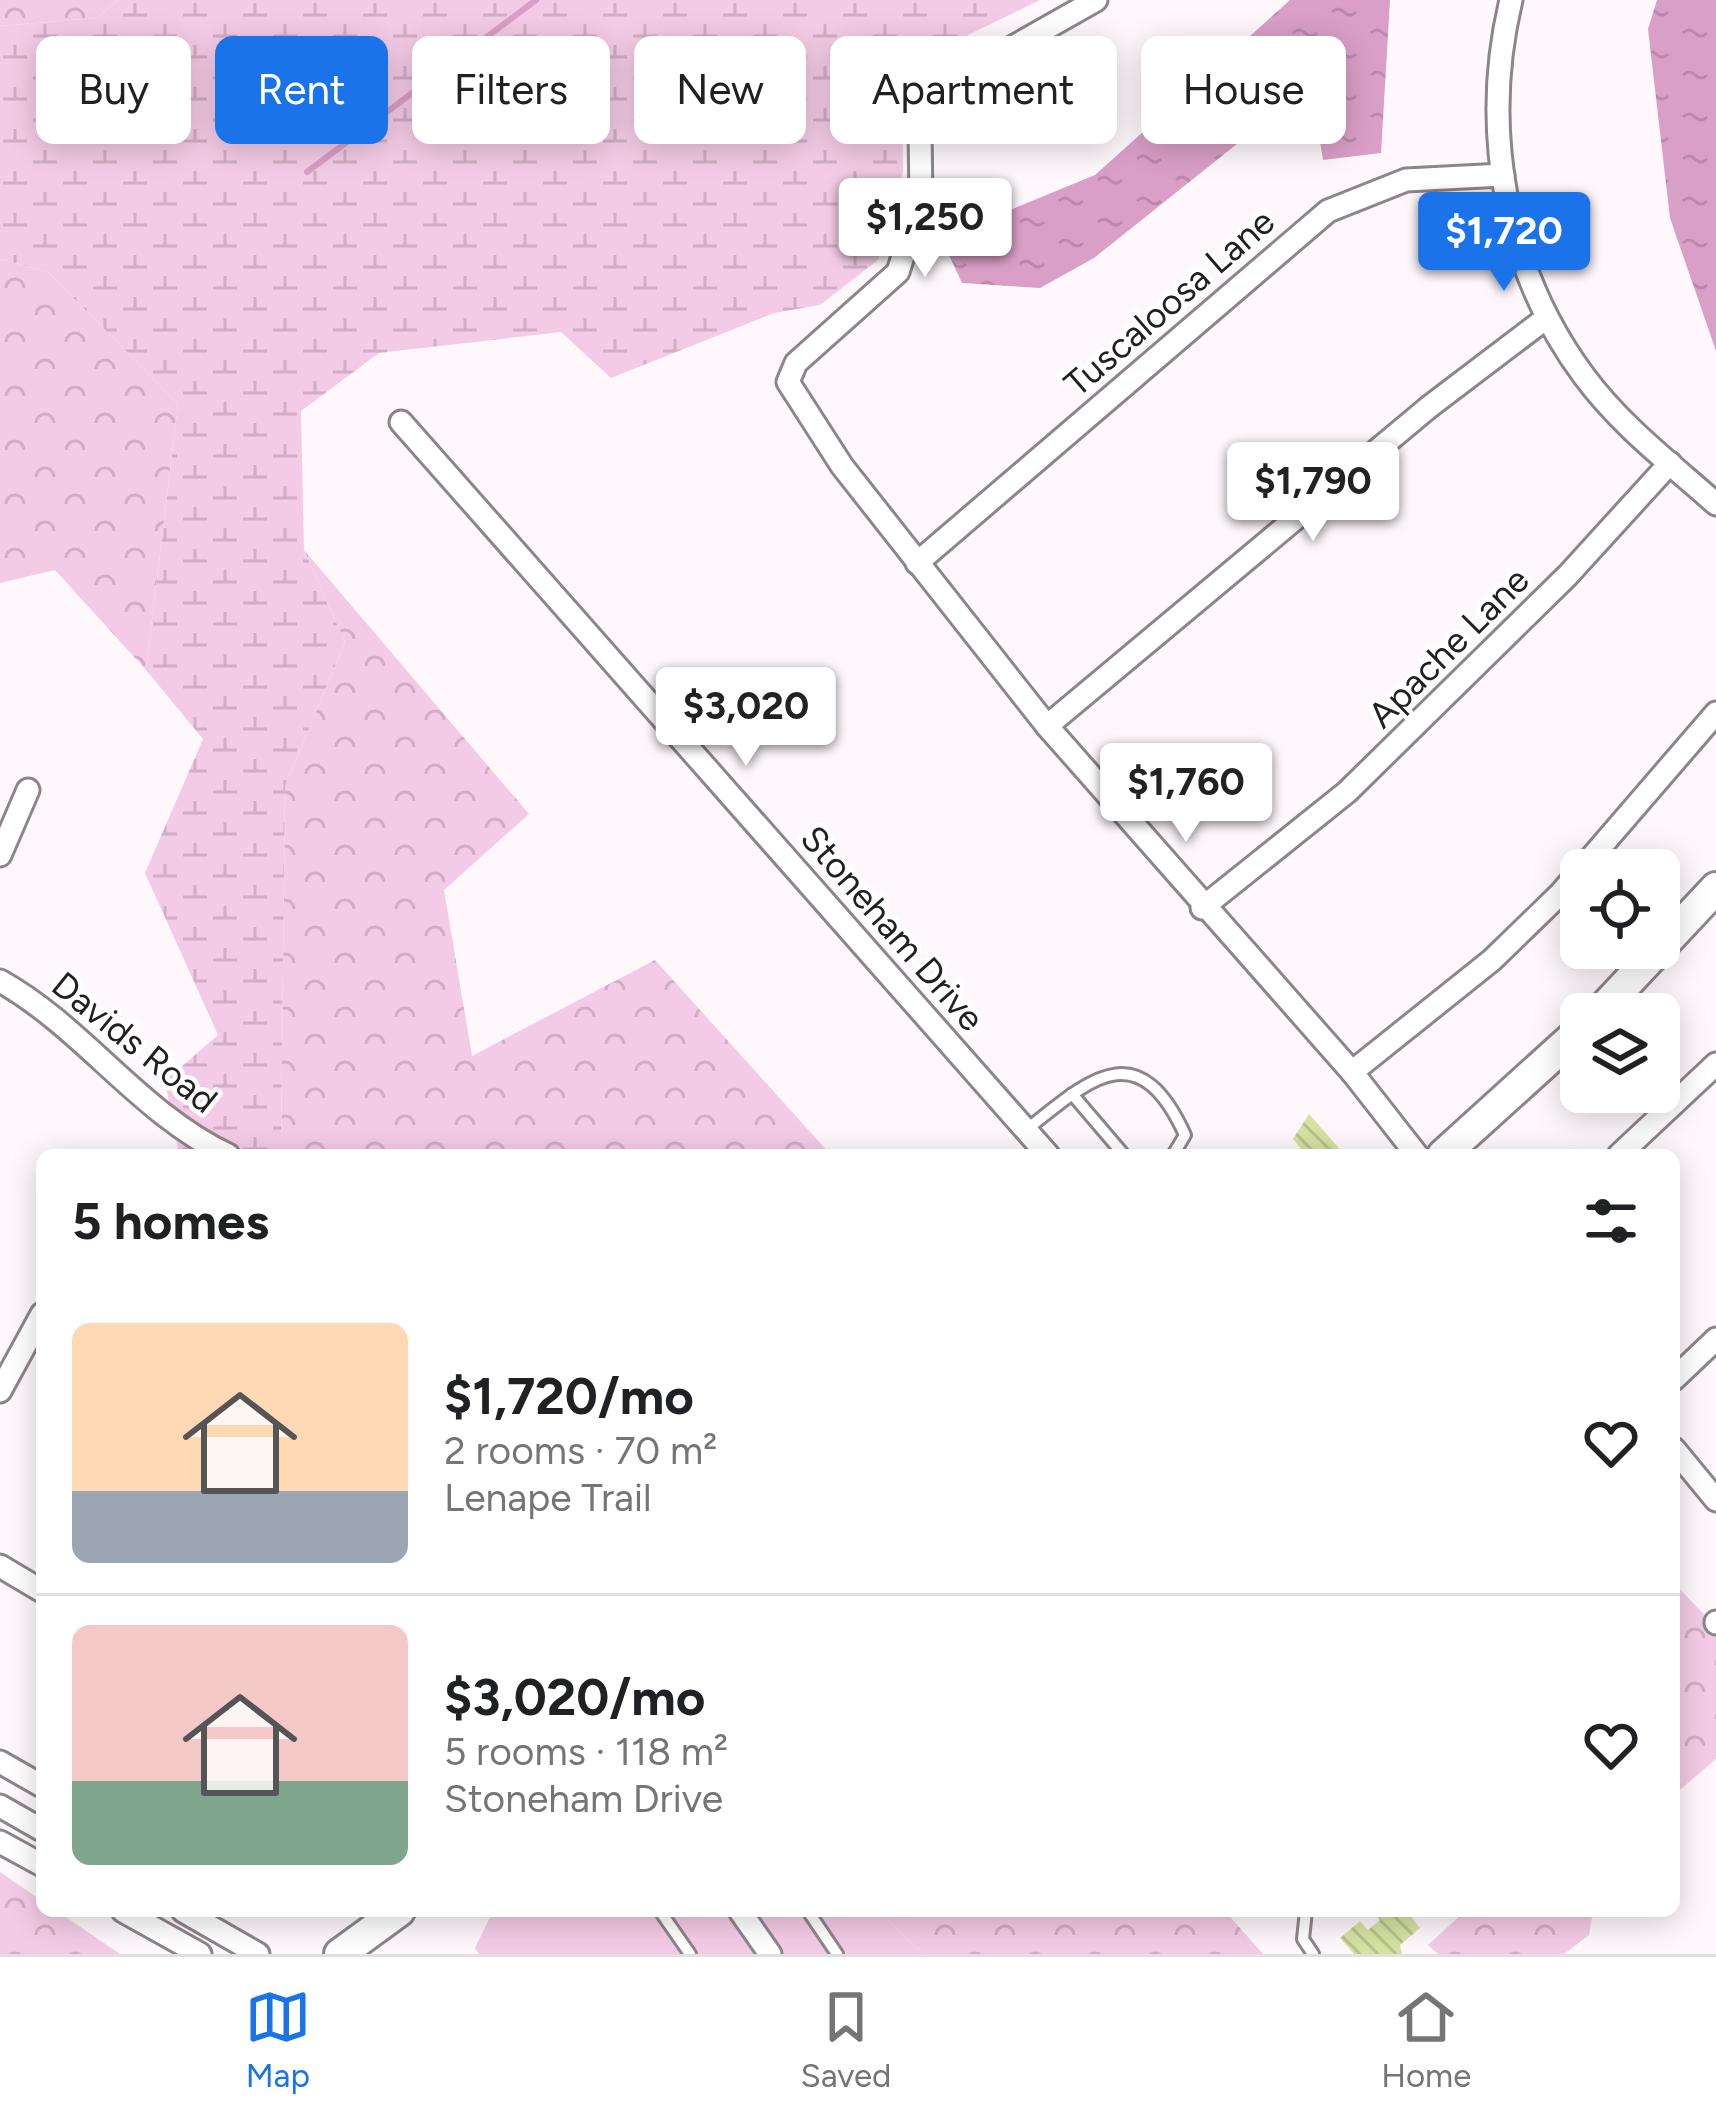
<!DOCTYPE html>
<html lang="en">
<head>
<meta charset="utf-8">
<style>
	:root { --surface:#fff; --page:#f6f6f6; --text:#202124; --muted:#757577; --line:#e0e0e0; --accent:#1a73e8 }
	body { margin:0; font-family:Figtree,sans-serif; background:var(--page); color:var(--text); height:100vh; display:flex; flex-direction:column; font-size:45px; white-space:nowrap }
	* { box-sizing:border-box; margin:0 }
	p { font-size:39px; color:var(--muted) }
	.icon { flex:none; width:66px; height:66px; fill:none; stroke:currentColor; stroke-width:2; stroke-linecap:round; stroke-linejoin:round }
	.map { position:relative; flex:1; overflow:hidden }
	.panel { position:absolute; left:36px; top:1149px; width:1644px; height:768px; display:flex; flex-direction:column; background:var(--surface); border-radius:18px; box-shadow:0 6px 30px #0003 }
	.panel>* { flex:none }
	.top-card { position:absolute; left:36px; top:36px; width:1644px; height:108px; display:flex; gap:24px }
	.tools { position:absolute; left:1560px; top:849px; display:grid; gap:24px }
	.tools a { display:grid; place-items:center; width:120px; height:120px; border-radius:18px; background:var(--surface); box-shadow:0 6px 30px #0003; font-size:60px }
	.price { position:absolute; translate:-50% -102px; padding:0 27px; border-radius:12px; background:#fff; color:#222; font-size:39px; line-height:78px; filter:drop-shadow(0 3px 6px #0008) }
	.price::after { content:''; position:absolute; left:50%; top:72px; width:36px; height:27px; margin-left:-18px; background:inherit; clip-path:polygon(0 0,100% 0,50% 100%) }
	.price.on { background:var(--accent); color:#fff }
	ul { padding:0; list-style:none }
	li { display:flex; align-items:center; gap:36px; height:300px; padding:0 36px }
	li+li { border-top:3px solid var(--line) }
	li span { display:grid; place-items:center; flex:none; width:336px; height:240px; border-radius:18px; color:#555 }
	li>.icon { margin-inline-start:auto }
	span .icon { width:144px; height:144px; fill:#fffc; stroke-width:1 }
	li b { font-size:51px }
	h2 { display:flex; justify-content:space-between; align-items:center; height:144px; padding:0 36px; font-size:51px }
	.chip { padding:0 42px; border-radius:18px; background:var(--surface); box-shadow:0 6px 30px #0003; font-size:42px; line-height:108px }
	.chip.on { background:var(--accent); color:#fff }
	.dock { display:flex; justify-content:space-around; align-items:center; height:168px; border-top:3px solid var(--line); background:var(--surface); font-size:33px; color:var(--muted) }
	.dock a { display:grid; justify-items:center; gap:6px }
	.dock .on { color:var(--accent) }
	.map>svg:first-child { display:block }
	.green { fill:#f4cbe6 }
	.forest { fill:url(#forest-crowns) }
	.wetland { fill:url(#wetland-marsh) }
	.water { fill:url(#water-ripples) }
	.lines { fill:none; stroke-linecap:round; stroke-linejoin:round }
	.stream { stroke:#da9fc7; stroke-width:6 }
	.building { fill:url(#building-back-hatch) }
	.lane-casing { stroke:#8e858b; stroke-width:16 }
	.street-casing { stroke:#8e858b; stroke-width:27 }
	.secondary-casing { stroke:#8e858b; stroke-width:36 }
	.lane { stroke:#fff; stroke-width:10 }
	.street { stroke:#fff; stroke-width:21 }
	.secondary { stroke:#fff; stroke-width:30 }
	.labels { text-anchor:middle; stroke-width:9; stroke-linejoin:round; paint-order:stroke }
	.street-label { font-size:36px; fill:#221f21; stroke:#fff }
</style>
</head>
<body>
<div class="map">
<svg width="1716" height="1954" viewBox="0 0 1716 1954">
	<defs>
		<pattern id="forest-crowns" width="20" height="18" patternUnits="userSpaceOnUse" patternTransform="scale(3)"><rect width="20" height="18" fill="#f4cbe6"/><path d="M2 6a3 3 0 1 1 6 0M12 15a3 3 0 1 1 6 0" fill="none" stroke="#d1aec5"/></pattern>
		<pattern id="wetland-marsh" width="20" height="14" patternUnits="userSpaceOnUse" patternTransform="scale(3)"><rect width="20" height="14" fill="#f4cbe6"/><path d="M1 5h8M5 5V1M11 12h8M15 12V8" fill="none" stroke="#d1aec5"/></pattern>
		<pattern id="water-ripples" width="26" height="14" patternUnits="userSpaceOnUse" patternTransform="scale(3)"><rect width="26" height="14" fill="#da9fc7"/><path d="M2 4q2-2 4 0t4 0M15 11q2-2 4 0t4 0" fill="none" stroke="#bb88ab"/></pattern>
		<pattern id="building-back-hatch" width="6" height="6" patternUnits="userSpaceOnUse" patternTransform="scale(3)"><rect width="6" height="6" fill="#d5e2a1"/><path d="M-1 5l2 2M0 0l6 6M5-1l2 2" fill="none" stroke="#b7c18a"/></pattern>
	</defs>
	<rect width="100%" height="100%" fill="#fef7fc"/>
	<!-- green -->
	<path class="green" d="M493,1911H877L924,1954H479L475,1948Z"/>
	<!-- forest -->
	<g class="forest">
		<path d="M0,0H118L97,18L0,26Z"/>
		<path d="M0,259L48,272L178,404L146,670L55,570L0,583Z"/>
		<path d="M304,550L529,814L444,890L472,1056L655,960L831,1155H324L281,1149L285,786L345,642Z"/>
		<path d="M1674,1583L1716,1627V1759L1674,1795Z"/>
		<path d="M0,1872L42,1901V1911H57L120,1954H0Z"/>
		<path d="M877,1911H1225L1263,1954H924Z"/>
		<path d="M1465,1911H1593L1589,1935L1564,1954H1438L1428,1945Z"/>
	</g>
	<!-- wetland -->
	<path class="wetland" d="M118,0H1040L902,67L903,172L878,260L820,305L774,313L611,378L561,332L379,353L301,411L304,550L345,642L285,786L281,1149L286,1155H179L165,1081L218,1035L145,873L203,739L146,670L178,404L48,272L0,259V26L97,18Z"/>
	<!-- water -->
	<g class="water">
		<path d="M1290,0H1390L1381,153L1323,160L1311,85L1094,258L1040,288L962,283L949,255L964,229L1095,175Z"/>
		<path d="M1657,0H1716V351L1670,218L1648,29Z"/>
	</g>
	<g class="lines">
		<!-- stream -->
		<path class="stream" d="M307,172L536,0"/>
	</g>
	<!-- building -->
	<g class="building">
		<path d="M1309,1114L1345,1155H1306L1293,1139Z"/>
		<path d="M1373,1911H1406L1420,1928L1400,1945L1402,1954H1354L1340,1938L1360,1921L1368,1930L1380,1920Z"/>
	</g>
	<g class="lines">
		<!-- lane casing -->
		<g class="lane-casing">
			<g id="lane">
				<path d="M1072,1094L1124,1155"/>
				<path d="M1026,1130C1089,1080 1138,1032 1185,1135L1173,1155"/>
				<path d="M660,1911L690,1954"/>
				<path d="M808,1911L837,1954"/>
				<path d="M1306,1911L1303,1939L1313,1954"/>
			</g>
		</g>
		<!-- street casing -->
		<g class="street-casing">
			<g id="street">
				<path d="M1096,0L946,85L920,131L921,199L898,272L796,363L788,382L842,466L1047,726L1352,1072L1417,1155"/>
				<path d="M1511,0C1480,129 1505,270 1584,376C1620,425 1671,464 1716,504"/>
				<path d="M401,422L1048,1155"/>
				<path d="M917,563L1328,211L1406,180L1503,175"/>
				<path d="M1047,726L1429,407L1545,319"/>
				<path d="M0,855L28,790"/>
				<path d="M1202,908L1347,792L1568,575L1670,463"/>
				<path d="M0,981C84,1028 139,1113 228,1155"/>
				<path d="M1352,1072L1492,960L1560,894L1716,713"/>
				<path d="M1619,1155L1716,1064"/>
				<path d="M1674,1379L1716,1339"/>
				<path d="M0,1391L42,1314"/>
				<path d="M1674,1449L1716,1500"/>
				<path d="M0,1566L42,1591"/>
				<path d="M1716,1622V1623"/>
				<path d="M0,1762L42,1786"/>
				<path d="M0,1806L42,1830"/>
				<path d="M0,1842L42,1865"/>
				<path d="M123,1911L200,1954"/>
				<path d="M183,1911L258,1954"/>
				<path d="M740,1911L770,1954"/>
			</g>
		</g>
		<!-- secondary casing -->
		<g class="secondary-casing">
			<g id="secondary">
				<path d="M1598,1014L1716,888"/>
				<path d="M1443,1155L1581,1030"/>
				<path d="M340,1954L399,1911"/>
			</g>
		</g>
		<!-- lane -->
		<use href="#lane" class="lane"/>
		<!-- street -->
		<use href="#street" class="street"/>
		<!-- secondary -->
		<use href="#secondary" class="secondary"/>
	</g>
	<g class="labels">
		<!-- street labels -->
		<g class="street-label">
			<text transform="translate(1169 302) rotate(-41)" y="13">Tuscaloosa Lane</text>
			<text transform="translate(1448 647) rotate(-45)" y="13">Apache Lane</text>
			<text transform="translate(893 928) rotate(49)" y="13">Stoneham Drive</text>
			<text transform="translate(135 1042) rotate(39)" y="13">Davids Road</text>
		</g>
	</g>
</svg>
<div class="tools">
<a><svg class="icon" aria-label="locate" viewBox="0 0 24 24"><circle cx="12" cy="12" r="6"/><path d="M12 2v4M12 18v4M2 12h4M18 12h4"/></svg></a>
<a><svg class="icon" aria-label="layers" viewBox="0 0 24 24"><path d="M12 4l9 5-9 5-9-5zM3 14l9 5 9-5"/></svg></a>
</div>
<b class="price" style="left:925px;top:280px">$1,250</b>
<b class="price on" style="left:1504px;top:294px">$1,720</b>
<b class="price" style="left:1313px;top:544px">$1,790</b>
<b class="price" style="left:746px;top:769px">$3,020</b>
<b class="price" style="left:1186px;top:845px">$1,760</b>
<div class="top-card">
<a class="chip">Buy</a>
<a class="chip on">Rent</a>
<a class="chip">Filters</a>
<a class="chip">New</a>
<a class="chip">Apartment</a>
<a class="chip">House</a>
</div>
<section class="panel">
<h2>5 homes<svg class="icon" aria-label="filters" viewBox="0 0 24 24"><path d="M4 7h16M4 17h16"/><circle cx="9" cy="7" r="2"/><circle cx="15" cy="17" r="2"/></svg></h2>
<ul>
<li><span style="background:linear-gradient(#ffd9b3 70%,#9aa5b1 0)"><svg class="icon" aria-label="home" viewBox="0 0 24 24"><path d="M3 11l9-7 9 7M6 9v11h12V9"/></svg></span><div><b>$1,720/mo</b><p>2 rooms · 70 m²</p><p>Lenape Trail</p></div><svg class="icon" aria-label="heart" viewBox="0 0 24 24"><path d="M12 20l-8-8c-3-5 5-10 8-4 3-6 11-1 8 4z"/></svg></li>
<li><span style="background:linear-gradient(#f6c9c9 65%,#7fa58c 0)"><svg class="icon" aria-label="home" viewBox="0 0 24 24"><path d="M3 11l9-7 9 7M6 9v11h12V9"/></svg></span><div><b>$3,020/mo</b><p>5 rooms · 118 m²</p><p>Stoneham Drive</p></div><svg class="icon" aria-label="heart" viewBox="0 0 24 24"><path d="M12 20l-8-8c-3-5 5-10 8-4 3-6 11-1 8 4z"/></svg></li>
</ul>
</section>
</div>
<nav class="dock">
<a class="on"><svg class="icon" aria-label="map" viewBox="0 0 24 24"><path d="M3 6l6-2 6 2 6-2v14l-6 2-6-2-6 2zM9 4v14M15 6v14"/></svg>Map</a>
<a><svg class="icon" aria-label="saved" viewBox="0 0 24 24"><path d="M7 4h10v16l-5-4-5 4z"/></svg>Saved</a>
<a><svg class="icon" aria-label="home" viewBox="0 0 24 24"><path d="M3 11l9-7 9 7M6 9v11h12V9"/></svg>Home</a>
</nav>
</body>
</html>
